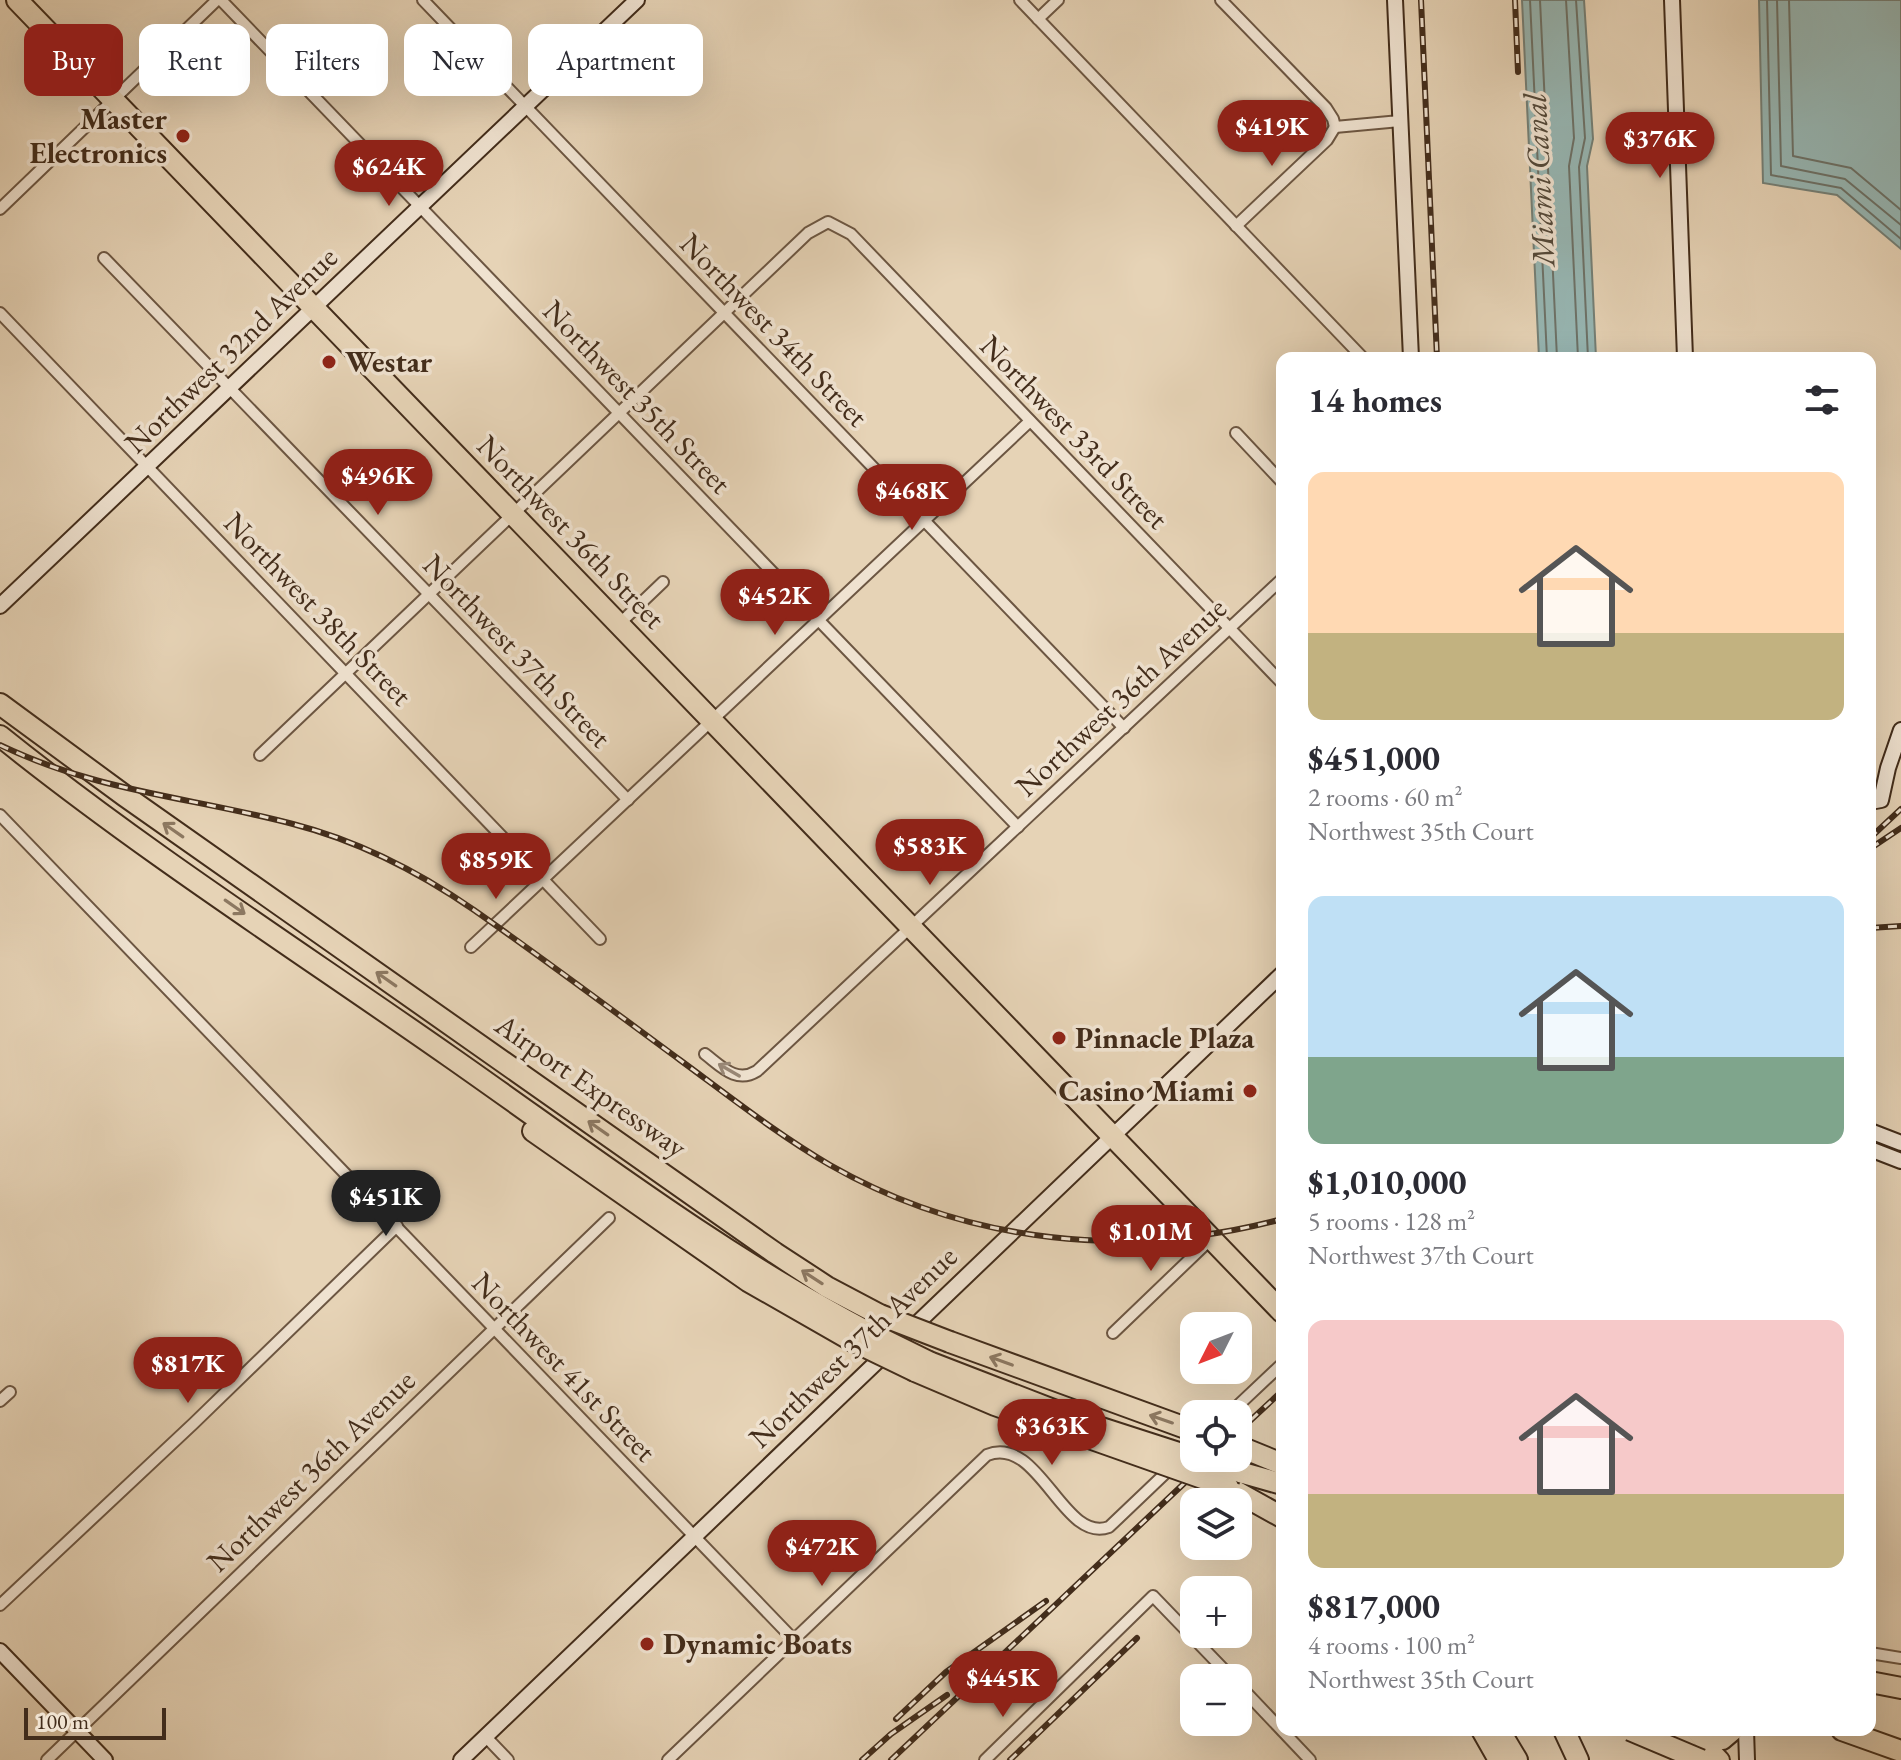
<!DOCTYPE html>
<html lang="en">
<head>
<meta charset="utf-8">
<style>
	:root { --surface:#fff; --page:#f7f7f7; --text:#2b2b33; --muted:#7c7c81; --accent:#8f2418 }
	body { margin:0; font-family:"EB Garamond",serif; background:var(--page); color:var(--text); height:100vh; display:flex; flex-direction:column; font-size:30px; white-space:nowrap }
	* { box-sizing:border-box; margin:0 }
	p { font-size:26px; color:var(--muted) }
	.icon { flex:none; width:44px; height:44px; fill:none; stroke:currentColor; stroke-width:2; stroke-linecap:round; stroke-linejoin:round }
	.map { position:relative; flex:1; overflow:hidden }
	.panel { position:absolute; left:1276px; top:352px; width:600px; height:1384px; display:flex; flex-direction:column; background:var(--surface); border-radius:16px; box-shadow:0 8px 32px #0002 }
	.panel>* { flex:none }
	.hud { position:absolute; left:24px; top:24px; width:760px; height:72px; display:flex; gap:16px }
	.needle { width:52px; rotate:228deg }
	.buttons { position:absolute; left:1180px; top:1312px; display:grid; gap:16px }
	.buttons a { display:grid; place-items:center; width:72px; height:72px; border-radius:16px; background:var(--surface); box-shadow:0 8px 32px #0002; font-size:40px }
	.scale { position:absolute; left:24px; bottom:20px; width:142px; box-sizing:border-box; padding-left:8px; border:4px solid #432d1b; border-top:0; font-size:22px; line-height:28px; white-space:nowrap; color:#432d1b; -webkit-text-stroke:6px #efe2d0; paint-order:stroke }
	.price { position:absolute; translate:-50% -68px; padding:0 18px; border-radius:28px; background:var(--accent); color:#fff; font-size:26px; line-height:52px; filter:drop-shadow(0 2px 4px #0008) }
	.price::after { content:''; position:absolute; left:50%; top:48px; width:24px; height:18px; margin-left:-12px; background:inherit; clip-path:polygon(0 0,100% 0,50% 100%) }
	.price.on { background:#222; color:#fff }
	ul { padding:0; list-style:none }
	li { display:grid; align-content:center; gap:16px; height:424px; padding:0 32px }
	li span { display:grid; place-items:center; height:248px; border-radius:16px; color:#555 }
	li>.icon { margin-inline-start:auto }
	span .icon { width:144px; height:144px; fill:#fffc; stroke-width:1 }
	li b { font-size:34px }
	h2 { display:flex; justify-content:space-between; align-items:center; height:96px; padding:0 32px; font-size:34px }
	.tag { padding:0 28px; border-radius:16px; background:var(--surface); box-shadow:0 8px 32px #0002; font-size:28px; line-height:72px }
	.tag.on { background:var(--accent); color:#fff }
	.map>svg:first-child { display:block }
	.water { fill:#97b7b4; stroke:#758077; stroke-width:2 }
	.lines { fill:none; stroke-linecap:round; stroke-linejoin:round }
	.shore { stroke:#6d7268; stroke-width:2 }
	.street-casing { stroke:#6c5642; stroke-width:14 }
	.secondary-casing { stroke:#432d1b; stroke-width:18 }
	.primary-casing { stroke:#432d1b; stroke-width:20 }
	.highway-casing { stroke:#432d1b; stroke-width:24 }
	.street { stroke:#efe2d0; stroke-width:10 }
	.secondary { stroke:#efe2d0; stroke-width:14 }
	.primary { stroke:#e6d3b6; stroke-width:16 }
	.highway { stroke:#e6d3b6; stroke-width:20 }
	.rail-casing { stroke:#432d1b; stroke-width:6 }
	.rail { stroke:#efe2d0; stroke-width:3; stroke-dasharray:9; stroke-linecap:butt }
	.highway-bridge-casing { stroke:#432d1b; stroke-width:24; stroke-linecap:butt }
	.highway-bridge { stroke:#e6d3b6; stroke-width:20 }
	.oneway { stroke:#8c7861 }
	.oneway2 { stroke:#998876 }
	.poi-dot { fill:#8f2418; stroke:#efe2d0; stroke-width:3 }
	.labels { text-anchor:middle; stroke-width:7; stroke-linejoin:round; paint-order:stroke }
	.poi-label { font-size:30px; font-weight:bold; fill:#432d1b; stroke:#efe2d0; text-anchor:start }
	.street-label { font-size:30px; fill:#432d1b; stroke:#efe2d0 }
	.water-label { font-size:32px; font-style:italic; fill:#54493a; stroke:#efe2d0 }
</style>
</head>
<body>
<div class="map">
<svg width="1901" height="1760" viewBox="0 0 1901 1760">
	<rect width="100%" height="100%" fill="#e6d3b6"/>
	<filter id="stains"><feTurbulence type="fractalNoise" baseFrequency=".0025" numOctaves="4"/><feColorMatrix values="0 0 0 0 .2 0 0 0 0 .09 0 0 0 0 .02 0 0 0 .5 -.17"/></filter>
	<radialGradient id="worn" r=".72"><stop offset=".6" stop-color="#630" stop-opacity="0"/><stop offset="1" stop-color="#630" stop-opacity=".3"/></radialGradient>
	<!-- water -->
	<g class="water">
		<path d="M1522,0H1584L1593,139L1587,166L1596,358H1539Z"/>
		<path d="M1759,0H1901V249L1837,195L1763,183Z"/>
	</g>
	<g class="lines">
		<!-- shore -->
		<g class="shore">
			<path d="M1530,0L1547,358"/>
			<path d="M1540,0L1557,358"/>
			<path d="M1566,0L1574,138L1569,166L1578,358"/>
			<path d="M1576,0L1585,138L1579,167L1588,358"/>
			<path d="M1767,0L1771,175L1841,188L1901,239"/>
			<path d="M1777,0L1781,166L1845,179L1901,225"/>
			<path d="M1789,0L1793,156L1851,168L1901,210"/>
		</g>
		<!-- street casing -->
		<g class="street-casing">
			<g id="street">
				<path d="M221,0L1018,827"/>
				<path d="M423,0L1124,728"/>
				<path d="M1020,0L1363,358"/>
				<path d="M1221,0L1326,108L1333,119L1335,127"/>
				<path d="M1038,19L1058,0"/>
				<path d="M1335,127L1400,121"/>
				<path d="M0,209L217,0"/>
				<path d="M1236,226L1327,140L1335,127"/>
				<path d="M104,258L628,800"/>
				<path d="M0,313L600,939"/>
				<path d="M1236,433L1282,482"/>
				<path d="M618,625L663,582"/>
				<path d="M260,755L808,233L828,222L851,234L1282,683"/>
				<path d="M0,815L794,1640"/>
				<path d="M471,947L1030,421"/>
				<path d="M705,1054C721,1066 736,1084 757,1071L1282,579"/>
				<path d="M1113,1333L1212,1238"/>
				<path d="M0,1401L10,1392"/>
				<path d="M1229,1414L1282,1364"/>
				<path d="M0,1605L194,1423L397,1226"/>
				<path d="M1870,1653L1901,1658"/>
				<path d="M1238,1684L1310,1760"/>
				<path d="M486,1737L508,1760"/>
				<path d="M47,1760L609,1218"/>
				<path d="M668,1760L987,1455C1039,1434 1063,1544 1109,1527L1172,1467"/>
				<path d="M985,1760L1153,1596L1232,1678"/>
			</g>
		</g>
		<!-- secondary casing -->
		<g class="secondary-casing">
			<g id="secondary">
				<path d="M1395,0L1411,358"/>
				<path d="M1672,0L1685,358"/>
				<path d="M0,606L637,0"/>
				<path d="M1870,802L1881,800L1888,768L1901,730"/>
				<path d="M1870,1131L1901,1143"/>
				<path d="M1870,1149L1901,1161"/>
				<path d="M0,1651L105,1760"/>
				<path d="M1746,1730L1747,1760"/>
				<path d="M461,1760L1282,974"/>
			</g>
		</g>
		<!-- primary casing -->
		<g class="primary-casing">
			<g id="primary">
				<path d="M1673,1730L1695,1756"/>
				<path d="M1693,1730L1721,1760"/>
				<path d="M1703,1741H1723L1736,1730"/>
			</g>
		</g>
		<!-- highway casing -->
		<g class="highway-casing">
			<g id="highway">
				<path d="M17,0L1282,1312"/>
				<path d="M0,704L125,796L775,1253L827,1287L880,1315"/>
				<path d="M0,736C143,851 299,951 449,1056C585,1151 718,1253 864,1330"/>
				<path d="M533,1131L748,1281L853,1341"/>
				<path d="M950,1342L1194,1431"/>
				<path d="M929,1362L1087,1423"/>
				<path d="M915,1371L995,1405L1075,1433"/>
				<path d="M1238,1446L1282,1464"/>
				<path d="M1243,1473L1282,1484"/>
				<path d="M1228,1487L1282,1517"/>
				<path d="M1870,1682L1901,1688"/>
				<path d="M1482,1730L1499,1760"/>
				<path d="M1499,1730L1517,1760"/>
				<path d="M1564,1730L1578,1760"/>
				<path d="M1842,1730L1901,1751"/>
			</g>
		</g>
		<!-- street -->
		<use href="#street" class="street"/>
		<!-- secondary -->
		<use href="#secondary" class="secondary"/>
		<!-- primary -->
		<use href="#primary" class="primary"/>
		<!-- highway -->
		<use href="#highway" class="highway"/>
		<!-- rail casing -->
		<g class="rail-casing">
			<g id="rail">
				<path d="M1421,0L1437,358"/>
				<path d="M1515,0L1518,72"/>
				<path d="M0,745C98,792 191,797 293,824C359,841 419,872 474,910C544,959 612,1010 680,1060C729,1096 777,1134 830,1165C968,1244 1129,1260 1282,1219"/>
				<path d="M1870,838L1901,809"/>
				<path d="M1871,848L1901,828"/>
				<path d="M1870,928L1901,926"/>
				<path d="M1238,1432L1282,1391"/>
				<path d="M896,1719L946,1672L1046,1601"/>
				<path d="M862,1760L891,1734L947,1695"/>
				<path d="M891,1760L1211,1458"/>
				<path d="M1010,1760L1137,1638"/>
			</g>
		</g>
		<!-- rail -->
		<use href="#rail" class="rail"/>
		<!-- highway-bridge casing -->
		<g class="highway-bridge-casing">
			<g id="highway-bridge">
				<path d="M880,1315L950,1342"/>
				<path d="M864,1330L929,1362"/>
				<path d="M853,1341L915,1371"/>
				<path d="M1098,1427L1194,1458"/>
				<path d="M1075,1433L1228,1487"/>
				<path d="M1195,1458L1243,1473"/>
				<path d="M1630,1730L1701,1760"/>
			</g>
		</g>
		<!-- highway-bridge -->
		<use href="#highway-bridge" class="highway-bridge"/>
	</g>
	<!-- one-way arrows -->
	<defs><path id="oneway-shaft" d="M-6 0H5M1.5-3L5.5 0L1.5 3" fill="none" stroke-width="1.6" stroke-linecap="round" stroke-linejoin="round" transform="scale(2)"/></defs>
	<g class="oneway">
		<use href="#oneway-shaft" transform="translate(173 830) rotate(-145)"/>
		<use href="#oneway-shaft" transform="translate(235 907) rotate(35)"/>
		<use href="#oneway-shaft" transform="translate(386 979) rotate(-145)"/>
		<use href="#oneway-shaft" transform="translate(598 1128) rotate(-145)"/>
		<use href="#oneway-shaft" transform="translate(812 1277) rotate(-147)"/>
		<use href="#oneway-shaft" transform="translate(1001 1361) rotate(-160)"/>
		<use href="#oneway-shaft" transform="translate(1161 1419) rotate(-161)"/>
	</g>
	<use class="oneway2" href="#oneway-shaft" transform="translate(729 1070) rotate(-150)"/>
	<!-- markers -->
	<g class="poi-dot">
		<circle cx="183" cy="136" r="8"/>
		<circle cx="329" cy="362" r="8"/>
		<circle cx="1059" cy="1038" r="8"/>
		<circle cx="1250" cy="1091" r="8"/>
		<circle cx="647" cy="1644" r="8"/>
	</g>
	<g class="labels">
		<!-- poi labels -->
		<g class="poi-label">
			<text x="167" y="129" text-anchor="end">Master<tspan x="167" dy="34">Electronics</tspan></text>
			<text x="345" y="372">Westar</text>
			<text x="1075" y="1048">Pinnacle Plaza</text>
			<text x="1234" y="1101" text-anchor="end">Casino Miami</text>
			<text x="663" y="1654">Dynamic Boats</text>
		</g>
		<!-- street labels -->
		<g class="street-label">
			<text transform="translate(774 330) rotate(46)" y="10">Northwest 34th Street</text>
			<text transform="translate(231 350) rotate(-44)" y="10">Northwest 32nd Avenue</text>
			<text transform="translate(637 397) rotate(46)" y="10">Northwest 35th Street</text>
			<text transform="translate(1074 432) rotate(46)" y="10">Northwest 33rd Street</text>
			<text transform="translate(571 532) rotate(46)" y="10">Northwest 36th Street</text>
			<text transform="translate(318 609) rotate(46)" y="10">Northwest 38th Street</text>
			<text transform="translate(517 651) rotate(46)" y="10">Northwest 37th Street</text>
			<text transform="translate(1121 697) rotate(-43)" y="10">Northwest 36th Avenue</text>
			<text transform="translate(591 1086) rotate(35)" y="10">Airport Expressway</text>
			<text transform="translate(853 1347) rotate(-44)" y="10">Northwest 37th Avenue</text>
			<text transform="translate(564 1367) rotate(46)" y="10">Northwest 41st Street</text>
			<text transform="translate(311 1471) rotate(-44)" y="10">Northwest 36th Avenue</text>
		</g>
		<!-- water labels -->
		<g class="water-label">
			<text transform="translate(1539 180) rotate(-93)" y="11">Miami Canal</text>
		</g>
	</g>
	<rect width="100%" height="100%" filter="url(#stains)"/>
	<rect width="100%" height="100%" fill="url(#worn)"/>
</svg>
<div class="buttons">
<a><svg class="needle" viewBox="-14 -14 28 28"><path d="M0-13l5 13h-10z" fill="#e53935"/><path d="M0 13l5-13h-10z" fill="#7c7c81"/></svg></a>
<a><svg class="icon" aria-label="locate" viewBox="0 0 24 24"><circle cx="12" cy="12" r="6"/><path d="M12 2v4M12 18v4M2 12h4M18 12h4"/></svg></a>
<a><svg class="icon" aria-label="layers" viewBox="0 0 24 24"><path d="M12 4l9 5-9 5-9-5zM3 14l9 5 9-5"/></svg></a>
<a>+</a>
<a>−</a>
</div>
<div class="scale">100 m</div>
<b class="price" style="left:1272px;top:168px">$419K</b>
<b class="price" style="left:1660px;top:180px">$376K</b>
<b class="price" style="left:389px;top:208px">$624K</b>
<b class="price" style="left:378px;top:517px">$496K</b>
<b class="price" style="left:912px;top:532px">$468K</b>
<b class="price" style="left:775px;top:637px">$452K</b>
<b class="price" style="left:930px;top:887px">$583K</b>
<b class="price" style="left:496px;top:901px">$859K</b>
<b class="price on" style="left:386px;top:1238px">$451K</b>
<b class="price" style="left:1151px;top:1273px">$1.01M</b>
<b class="price" style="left:188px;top:1405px">$817K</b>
<b class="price" style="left:1052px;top:1467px">$363K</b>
<b class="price" style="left:822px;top:1588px">$472K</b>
<b class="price" style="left:1003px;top:1719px">$445K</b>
<div class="hud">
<a class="tag on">Buy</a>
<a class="tag">Rent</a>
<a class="tag">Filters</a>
<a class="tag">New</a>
<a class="tag">Apartment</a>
</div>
<section class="panel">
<h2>14 homes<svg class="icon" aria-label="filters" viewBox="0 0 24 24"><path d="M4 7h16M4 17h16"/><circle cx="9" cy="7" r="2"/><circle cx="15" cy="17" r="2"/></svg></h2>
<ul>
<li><span style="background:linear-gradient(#ffd9b3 65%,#c2b280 0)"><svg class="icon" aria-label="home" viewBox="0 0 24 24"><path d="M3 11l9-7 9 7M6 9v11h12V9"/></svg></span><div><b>$451,000</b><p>2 rooms · 60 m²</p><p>Northwest 35th Court</p></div></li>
<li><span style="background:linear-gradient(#bfe0f5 65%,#7fa58c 0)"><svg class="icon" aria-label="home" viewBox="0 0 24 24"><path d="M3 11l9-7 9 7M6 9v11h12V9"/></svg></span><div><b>$1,010,000</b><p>5 rooms · 128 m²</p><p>Northwest 37th Court</p></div></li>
<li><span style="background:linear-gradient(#f6c9c9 70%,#c2b280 0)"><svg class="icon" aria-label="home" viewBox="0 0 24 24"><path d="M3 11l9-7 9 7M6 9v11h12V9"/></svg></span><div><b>$817,000</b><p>4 rooms · 100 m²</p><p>Northwest 35th Court</p></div></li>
</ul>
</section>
</div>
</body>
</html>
